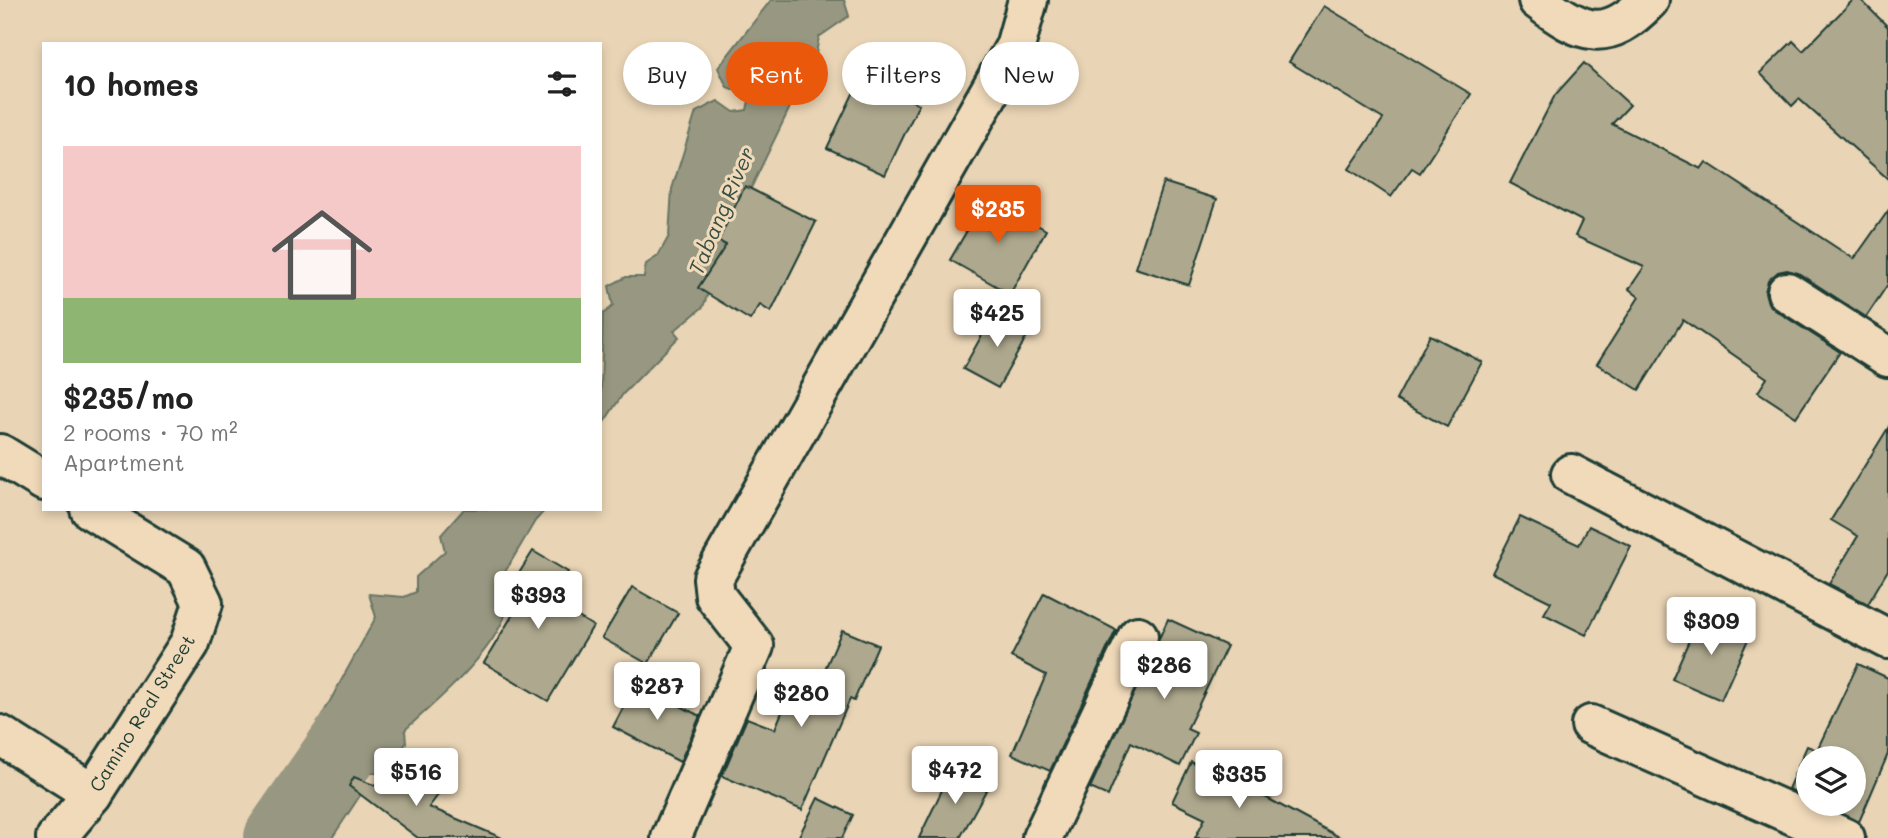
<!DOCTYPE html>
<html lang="en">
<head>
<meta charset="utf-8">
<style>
	:root { --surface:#fff; --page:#f6f6f6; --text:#222; --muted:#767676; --accent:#ea580c }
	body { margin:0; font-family:Mali,sans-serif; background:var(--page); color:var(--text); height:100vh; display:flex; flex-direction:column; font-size:26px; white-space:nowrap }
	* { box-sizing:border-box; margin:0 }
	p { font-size:23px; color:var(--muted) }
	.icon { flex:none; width:38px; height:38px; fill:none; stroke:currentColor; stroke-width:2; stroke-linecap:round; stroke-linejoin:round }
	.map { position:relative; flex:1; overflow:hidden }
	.details { position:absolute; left:42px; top:42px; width:560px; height:469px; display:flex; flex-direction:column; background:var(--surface); border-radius:0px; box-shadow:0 4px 10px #0003 }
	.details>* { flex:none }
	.top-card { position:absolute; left:623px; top:42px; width:665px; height:63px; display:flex; gap:14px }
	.buttons { position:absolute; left:1796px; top:746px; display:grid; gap:14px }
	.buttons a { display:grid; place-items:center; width:70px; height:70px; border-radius:50%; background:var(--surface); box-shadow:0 4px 10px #0003; font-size:35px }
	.price { position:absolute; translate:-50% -60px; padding:0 16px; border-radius:7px; background:#fff; color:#222; font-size:23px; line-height:46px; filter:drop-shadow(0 2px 4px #0008) }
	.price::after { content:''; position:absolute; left:50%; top:42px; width:21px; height:16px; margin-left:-10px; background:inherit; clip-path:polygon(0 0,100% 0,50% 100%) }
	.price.on { background:var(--accent); color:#fff }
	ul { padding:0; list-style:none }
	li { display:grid; align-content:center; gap:14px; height:371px; padding:0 21px }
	li span { display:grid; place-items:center; height:217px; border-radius:0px; color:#555 }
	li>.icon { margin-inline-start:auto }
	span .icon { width:126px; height:126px; fill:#fffc; stroke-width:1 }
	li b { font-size:30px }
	h2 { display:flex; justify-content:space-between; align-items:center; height:84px; padding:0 21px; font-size:30px }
	.tag { padding:0 24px; border-radius:32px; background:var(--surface); box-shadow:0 4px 10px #0003; font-size:24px; line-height:63px }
	.tag.on { background:var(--accent); color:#fff }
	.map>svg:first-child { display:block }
	.water { fill:#989882; stroke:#687463; stroke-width:2 }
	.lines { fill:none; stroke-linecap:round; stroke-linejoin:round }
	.river { stroke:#989882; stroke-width:74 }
	.building { fill:#aea88e; stroke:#1f3d34; stroke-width:2 }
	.street-casing { stroke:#1f3d34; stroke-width:44 }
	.street { stroke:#f1daba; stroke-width:38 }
	.labels { text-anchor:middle; stroke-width:6; stroke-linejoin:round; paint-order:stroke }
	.street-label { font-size:19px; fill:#1f3d34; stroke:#f1daba }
	.water-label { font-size:21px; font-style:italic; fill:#374f44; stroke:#f1daba }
</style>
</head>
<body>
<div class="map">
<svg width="1888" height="838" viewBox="0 0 1888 838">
	<rect width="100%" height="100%" fill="#e9d4b5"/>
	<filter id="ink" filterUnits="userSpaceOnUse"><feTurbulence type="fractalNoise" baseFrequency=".0143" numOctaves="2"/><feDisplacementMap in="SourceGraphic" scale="14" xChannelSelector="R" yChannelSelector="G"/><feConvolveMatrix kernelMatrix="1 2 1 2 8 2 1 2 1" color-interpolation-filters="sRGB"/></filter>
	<g filter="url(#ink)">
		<!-- water -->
		<g class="water">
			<path d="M771,0H844L849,16L819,37L809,92L792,103L737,217L703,307L674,331L679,337L623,394L600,428L603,314L613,306L609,286L626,277H644L646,264L658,256L669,236L672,189L696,112L718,101L734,112L747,110L750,96L727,87L718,68Z"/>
			<path d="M464,509H546L535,521L505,572C532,624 439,698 405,730L406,743L387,773H370L362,782L363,791L332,838H253L273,807L293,801L300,807L308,803L307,786L294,767L376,617L369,594L404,597L416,592V577L445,551L441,535Z"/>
		</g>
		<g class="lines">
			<!-- river -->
			<path class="river" d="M281,838L366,716"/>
		</g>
		<!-- building -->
		<g class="building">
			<path d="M1853,0H1861L1888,27V179L1799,99L1792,106L1760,73L1793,41L1803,51Z"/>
			<path d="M1324,6L1471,94L1420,173L1412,168L1391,197L1349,169L1383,119L1289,62Z"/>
			<path d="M1584,63L1630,105L1612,124L1701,169L1706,162L1854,259L1888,211V284L1866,317L1798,273L1787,270L1778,272L1768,281L1765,292L1768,303L1775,310L1840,352L1796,417L1758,392L1767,378L1683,320L1639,390L1597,364L1639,297L1629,289L1644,267L1575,236L1582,221L1510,183L1555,95Z"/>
			<path d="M861,77L919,104L885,175L827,148Z"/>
			<path d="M1163,182L1217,199L1189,285L1135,268Z"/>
			<path d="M745,186L816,222L771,312L760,305L750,320L698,288L726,245L718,241Z"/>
			<path d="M987,196L1046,230L1010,294L950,260Z"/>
			<path d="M996,310L1031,329L998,388L963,369Z"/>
			<path d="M1430,335L1482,362L1447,427L1396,400Z"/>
			<path d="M1888,428V570L1868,604L1829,584L1858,536L1831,520Z"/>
			<path d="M1520,517L1579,545L1589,526L1631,546L1586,635L1544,614L1551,602L1492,573Z"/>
			<path d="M533,551L568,572L551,600L593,626L548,701L484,663L516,609L502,600Z"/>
			<path d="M632,587L678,613L648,664L602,638Z"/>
			<path d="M1044,593L1116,630L1050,771L1012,754L1046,675L1011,657Z"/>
			<path d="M1701,613L1750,635L1721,700L1672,679Z"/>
			<path d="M1168,619L1227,646L1187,729L1196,733L1180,766L1131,742L1108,796L1090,788Z"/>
			<path d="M842,630L878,645L854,701L850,699L802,810L722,776L747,718L775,729L794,683L815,692Z"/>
			<path d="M1858,664L1888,678V754L1859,822L1821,803H1853V758H1808V797L1788,789L1807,746L1817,750Z"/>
			<path d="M636,683L700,716L680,762L613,727Z"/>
			<path d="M1191,762L1267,798L1341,838H1195L1205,818L1172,802Z"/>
			<path d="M404,765L441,791L429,807L502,838H418L349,786L354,777L386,790Z"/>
			<path d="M953,767L989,785L960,838H919Z"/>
			<path d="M818,798L853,815L842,838H798Z"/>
		</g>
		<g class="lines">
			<!-- street casing -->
			<g class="street-casing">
				<g id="street">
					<path d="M1538,0C1583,35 1607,44 1649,0"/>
					<path d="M1787,292L1888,357"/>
					<path d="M0,454L44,481"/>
					<path d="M1571,474L1888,639"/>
					<path d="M1591,725L1845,838"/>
					<path d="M0,735L93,794"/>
					<path d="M56,838L93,794L190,643L203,603L186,568L90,509"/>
					<path d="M671,838L754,646L715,596L713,578L1015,47L1028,0"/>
					<path d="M1042,838L1138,636"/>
				</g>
			</g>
			<!-- street -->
			<use href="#street" class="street"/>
		</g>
	</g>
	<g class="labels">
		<!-- street labels -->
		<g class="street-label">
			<text transform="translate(142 713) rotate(-58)" y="7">Camino Real Street</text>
		</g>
		<!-- water labels -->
		<g class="water-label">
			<text transform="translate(722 211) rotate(-67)" y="7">Tabang River</text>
		</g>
	</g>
</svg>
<div class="buttons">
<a><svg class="icon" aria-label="layers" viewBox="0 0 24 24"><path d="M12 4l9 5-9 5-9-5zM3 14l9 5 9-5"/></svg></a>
</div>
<b class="price on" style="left:998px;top:245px">$235</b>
<b class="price" style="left:997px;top:349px">$425</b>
<b class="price" style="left:538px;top:631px">$393</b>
<b class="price" style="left:1711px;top:657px">$309</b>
<b class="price" style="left:1164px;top:701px">$286</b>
<b class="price" style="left:657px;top:722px">$287</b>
<b class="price" style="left:801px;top:729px">$280</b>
<b class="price" style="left:955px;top:806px">$472</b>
<b class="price" style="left:416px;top:808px">$516</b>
<b class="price" style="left:1239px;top:810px">$335</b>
<div class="top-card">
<a class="tag">Buy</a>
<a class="tag on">Rent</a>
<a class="tag">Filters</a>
<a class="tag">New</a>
</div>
<section class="details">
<h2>10 homes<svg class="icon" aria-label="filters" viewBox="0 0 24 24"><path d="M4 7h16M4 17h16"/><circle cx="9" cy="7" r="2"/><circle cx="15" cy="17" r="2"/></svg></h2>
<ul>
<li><span style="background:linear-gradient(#f6c9c9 70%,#8fb573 0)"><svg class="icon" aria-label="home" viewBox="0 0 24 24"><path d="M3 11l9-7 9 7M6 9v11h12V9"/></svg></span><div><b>$235/mo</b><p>2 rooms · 70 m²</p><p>Apartment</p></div></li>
</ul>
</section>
</div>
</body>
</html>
